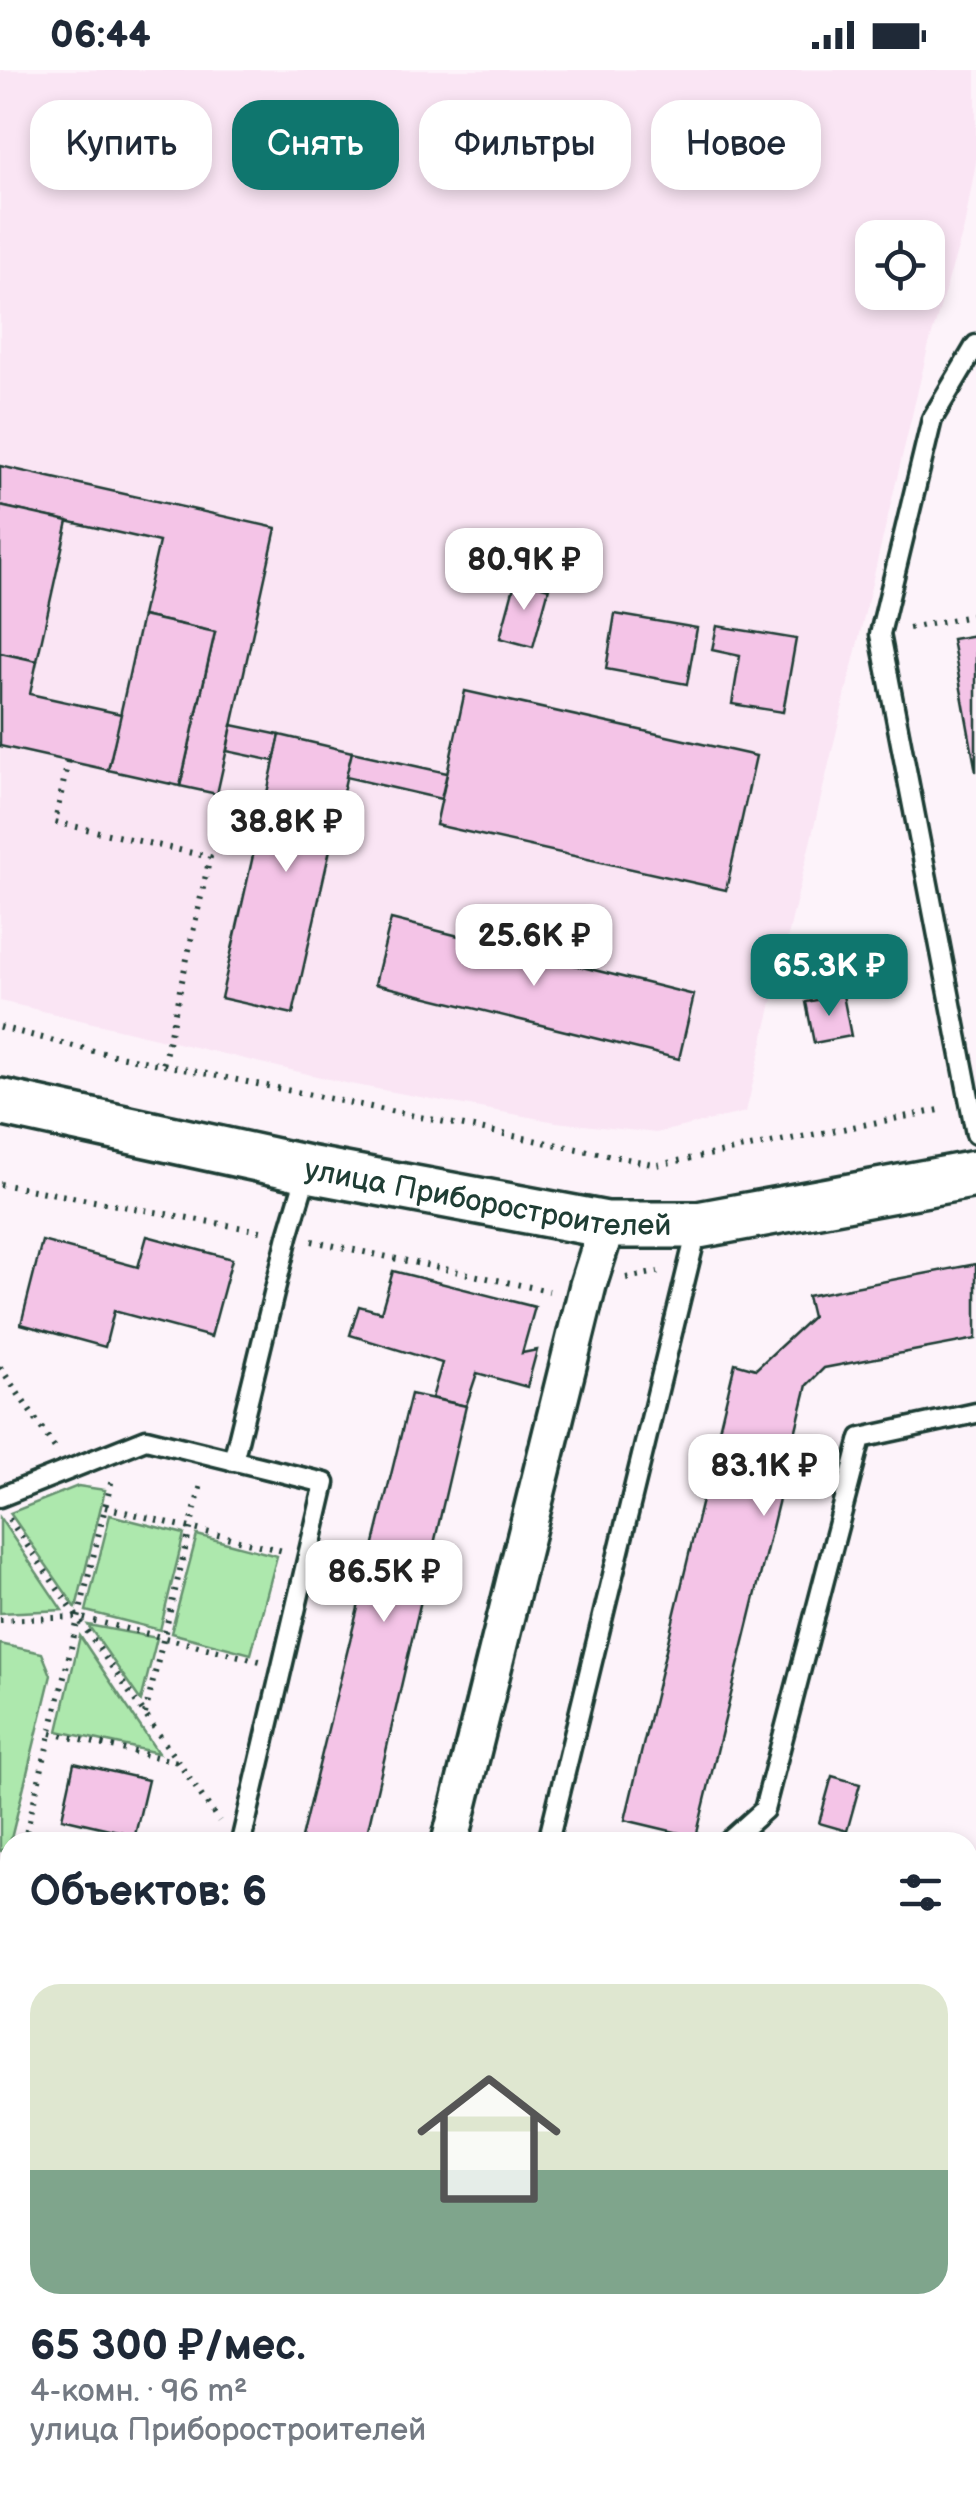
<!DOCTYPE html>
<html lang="ru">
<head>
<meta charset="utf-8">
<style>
	:root { --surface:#fff; --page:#f6f6f7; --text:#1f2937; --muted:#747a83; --line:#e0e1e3; --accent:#0f766e }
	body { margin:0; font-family:"Balsamiq Sans",sans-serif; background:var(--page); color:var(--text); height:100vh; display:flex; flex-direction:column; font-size:38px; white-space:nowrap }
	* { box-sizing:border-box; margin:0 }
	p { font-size:32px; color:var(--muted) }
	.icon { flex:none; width:55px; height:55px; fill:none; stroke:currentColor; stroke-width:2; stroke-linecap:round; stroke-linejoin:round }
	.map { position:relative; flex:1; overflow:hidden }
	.drawer { position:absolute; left:0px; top:1762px; width:978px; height:672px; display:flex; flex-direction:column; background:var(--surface); border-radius:30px 30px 0 0; box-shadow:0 5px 15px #0003 }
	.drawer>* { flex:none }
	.banner { position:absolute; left:30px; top:30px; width:918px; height:90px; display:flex; gap:20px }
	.buttons { position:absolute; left:855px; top:150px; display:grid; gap:20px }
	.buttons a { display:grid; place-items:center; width:90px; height:90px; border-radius:20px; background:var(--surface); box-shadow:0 5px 15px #0003; font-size:50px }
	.price { position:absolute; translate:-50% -85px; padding:0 22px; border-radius:20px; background:#fff; color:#222; font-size:32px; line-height:65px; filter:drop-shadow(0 2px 5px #0008) }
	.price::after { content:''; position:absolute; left:50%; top:60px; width:30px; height:22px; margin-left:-15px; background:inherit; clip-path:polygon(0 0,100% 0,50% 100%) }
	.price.selected { background:var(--accent); color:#fff }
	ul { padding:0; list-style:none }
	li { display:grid; align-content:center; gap:20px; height:530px; padding:0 30px }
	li+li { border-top:2px solid var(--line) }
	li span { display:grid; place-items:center; height:310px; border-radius:30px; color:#555 }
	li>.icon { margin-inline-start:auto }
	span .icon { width:180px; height:180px; fill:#fffc; stroke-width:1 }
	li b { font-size:42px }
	h2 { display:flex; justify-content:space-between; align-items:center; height:120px; padding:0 30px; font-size:42px }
	.chip { padding:0 35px; border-radius:30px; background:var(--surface); box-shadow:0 5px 15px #0003; font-size:35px; line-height:90px }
	.chip.selected { background:var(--accent); color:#fff }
	.status { display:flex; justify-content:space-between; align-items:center; height:70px; padding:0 50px; background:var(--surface); direction:ltr }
	.status svg { height:28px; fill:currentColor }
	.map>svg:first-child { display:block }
	.built { fill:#fae5f4; fill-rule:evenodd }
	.green { fill:#ade8ad; stroke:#669270; stroke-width:2.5 }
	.building { fill:#f4c4e7; stroke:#1f3d34; stroke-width:2.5 }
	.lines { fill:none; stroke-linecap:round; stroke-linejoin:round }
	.service-casing { stroke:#1f3d34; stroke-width:25 }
	.minor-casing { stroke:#1f3d34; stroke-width:42 }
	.tertiary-casing { stroke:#1f3d34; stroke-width:52 }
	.path { stroke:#1f3d34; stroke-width:6; stroke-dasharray:2.5 8; stroke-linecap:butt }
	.service { stroke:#fff; stroke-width:18 }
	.minor { stroke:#fff; stroke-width:35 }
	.tertiary { stroke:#fff; stroke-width:45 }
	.labels { text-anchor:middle; stroke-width:8; stroke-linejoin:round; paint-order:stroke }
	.street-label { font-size:30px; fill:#1f3d34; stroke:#fff }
</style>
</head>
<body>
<div class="status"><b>06:44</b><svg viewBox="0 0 49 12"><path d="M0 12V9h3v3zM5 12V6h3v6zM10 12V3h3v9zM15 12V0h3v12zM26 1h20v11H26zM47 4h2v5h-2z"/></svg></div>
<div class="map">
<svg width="976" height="2434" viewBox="0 0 976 2434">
	<rect width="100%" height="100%" fill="#fdf3fa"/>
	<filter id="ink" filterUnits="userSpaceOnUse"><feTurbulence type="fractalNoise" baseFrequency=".01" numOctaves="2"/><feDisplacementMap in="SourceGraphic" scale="20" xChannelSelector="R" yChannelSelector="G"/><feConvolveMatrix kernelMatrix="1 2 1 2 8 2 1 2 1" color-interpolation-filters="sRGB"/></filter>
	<g filter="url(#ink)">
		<!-- built -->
		<g class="built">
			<path d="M0,0H976V92L964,158L928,278L746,1042L656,1063L556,1052L350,1014L0,931ZM872,168H928V222H872Z"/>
			<path d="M10,2369V2425H428L429,2434H0V2371Z"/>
		</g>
		<!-- green -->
		<g class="green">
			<path d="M78,1416L105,1420L76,1538L10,1443Z"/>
			<path d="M110,1445L184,1464L160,1560L86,1541Z"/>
			<path d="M0,1448L62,1540L0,1543Z"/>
			<path d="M197,1465L277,1486L251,1584L171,1563Z"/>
			<path d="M88,1555L157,1568L141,1631Z"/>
			<path d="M80,1566L158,1683L58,1661Z"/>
			<path d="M0,1574L42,1583L51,1605L9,1777L0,1781Z"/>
			<path d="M976,2361V2434H840L856,2425H968V2365Z"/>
		</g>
		<!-- building -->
		<g class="building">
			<path d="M0,396L276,458L217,724L180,716L215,562L142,546L159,472L0,436Z"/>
			<path d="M0,436L68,451L37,591L0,583Z"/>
			<path d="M516,509L549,518L533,577L500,568Z"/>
			<path d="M615,544L697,558L687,614L606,599Z"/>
			<path d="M142,546L215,562L180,716L108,700Z"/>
			<path d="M717,556L796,569L783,642L732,634L740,586L712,580Z"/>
			<path d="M976,565V702L952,569Z"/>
			<path d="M0,583L37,591L30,624L121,644L108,700L0,676Z"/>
			<path d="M465,621L756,686L726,820L436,755Z"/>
			<path d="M232,655L280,665L274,691L227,681Z"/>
			<path d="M280,665L352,682L293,944L221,928Z"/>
			<path d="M352,682L447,703L441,729L346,707Z"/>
			<path d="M391,849L694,925L679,989L375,914Z"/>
			<path d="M843,925L851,966L814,973L806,932Z"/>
			<path d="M147,1166L232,1189L211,1267L114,1241L105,1277L21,1254L42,1171L138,1197Z"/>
			<path d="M976,1194V1269L824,1298L807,1315L696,1767L625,1750L735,1293L756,1299L812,1247L807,1226Z"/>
			<path d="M393,1201L535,1237L522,1283L537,1280L527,1317L477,1303L466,1336L432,1328L442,1293L350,1265L359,1236L381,1242Z"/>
			<path d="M411,1324L466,1336L365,1772H300Z"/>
			<path d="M74,1693L148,1710L135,1765L62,1748Z"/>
			<path d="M832,1706L860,1714L847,1761L819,1753Z"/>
			<path d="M968,2024L976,2033V2098L968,2106Z"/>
			<path d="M248,2425H296L332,2434H246Z"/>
			<path d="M637,2425H668L655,2434H643Z"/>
		</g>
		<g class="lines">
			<!-- service casing -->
			<g class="service-casing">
				<g id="service">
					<path d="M976,275L932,349L880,564L976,1064"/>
					<path d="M233,1391L288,1166L308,1099"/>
					<path d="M0,1427L146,1369L325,1413L241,1772"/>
					<path d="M548,1772L698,1156"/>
					<path d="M728,1772L764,1740L861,1368L976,1343"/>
					<path d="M0,1910L10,1913"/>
				</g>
			</g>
			<!-- minor casing -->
			<g class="minor-casing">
				<g id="minor">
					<path d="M450,1772L588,1215L607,1155"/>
					<path d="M968,2348L976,2343"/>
					<path d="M460,2425L461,2434"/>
					<path d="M818,2434L834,2425"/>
				</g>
			</g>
			<!-- tertiary casing -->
			<g class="tertiary-casing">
				<g id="tertiary">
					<path id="s1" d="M0,1032L308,1099L607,1155H698L976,1104"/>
				</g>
			</g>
			<!-- path -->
			<g class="path">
				<path d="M909,558L976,545"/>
				<path d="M68,691L55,752L210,787L163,995"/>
				<path d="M0,957L89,980L657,1095L945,1039"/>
				<path d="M0,1114L266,1162"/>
				<path d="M312,1171L549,1221"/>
				<path d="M626,1208L658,1202"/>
				<path d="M0,1297L55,1378"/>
				<path d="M105,1437L283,1481"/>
				<path d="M9,1449L219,1751"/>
				<path d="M0,1550L78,1547L260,1591"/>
				<path d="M145,1644L202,1410"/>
				<path d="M51,1663L178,1692"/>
				<path d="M24,1772L112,1409"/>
				<path d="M0,1807L10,1810"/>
				<path d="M0,1873L10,1831"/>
				<path d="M0,1961L10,1963"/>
				<path d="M0,2068L10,2034"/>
				<path d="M0,2152L10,2151"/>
			</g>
			<!-- service -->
			<use href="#service" class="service"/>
			<!-- minor -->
			<use href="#minor" class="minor"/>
			<!-- tertiary -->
			<use href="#tertiary" class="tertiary"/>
		</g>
	</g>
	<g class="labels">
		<!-- street labels -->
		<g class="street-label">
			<text dy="10" stroke="none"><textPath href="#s1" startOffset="498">улица Приборостроителей</textPath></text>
		</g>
	</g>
</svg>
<div class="buttons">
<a><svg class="icon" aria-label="locate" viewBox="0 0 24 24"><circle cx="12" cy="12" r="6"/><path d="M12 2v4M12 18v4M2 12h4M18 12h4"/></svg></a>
</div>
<b class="price" style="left:524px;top:543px">80.9K ₽</b>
<b class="price" style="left:286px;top:805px">38.8K ₽</b>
<b class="price" style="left:534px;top:919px">25.6K ₽</b>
<b class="price selected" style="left:829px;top:949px">65.3K ₽</b>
<b class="price" style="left:764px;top:1449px">83.1K ₽</b>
<b class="price" style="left:384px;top:1555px">86.5K ₽</b>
<div class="banner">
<a class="chip">Купить</a>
<a class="chip selected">Снять</a>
<a class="chip">Фильтры</a>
<a class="chip">Новое</a>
</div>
<section class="drawer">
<h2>Объектов: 6<svg class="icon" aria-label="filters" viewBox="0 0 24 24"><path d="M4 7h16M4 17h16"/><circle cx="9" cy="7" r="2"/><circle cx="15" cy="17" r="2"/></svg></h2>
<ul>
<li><span style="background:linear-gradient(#dfe7d0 60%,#7fa58c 0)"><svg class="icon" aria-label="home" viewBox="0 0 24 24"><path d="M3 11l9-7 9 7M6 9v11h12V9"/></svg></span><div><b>65 300 ₽/мес.</b><p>4-комн. · 96 m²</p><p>улица Приборостроителей</p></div></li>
</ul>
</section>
</div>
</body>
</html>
